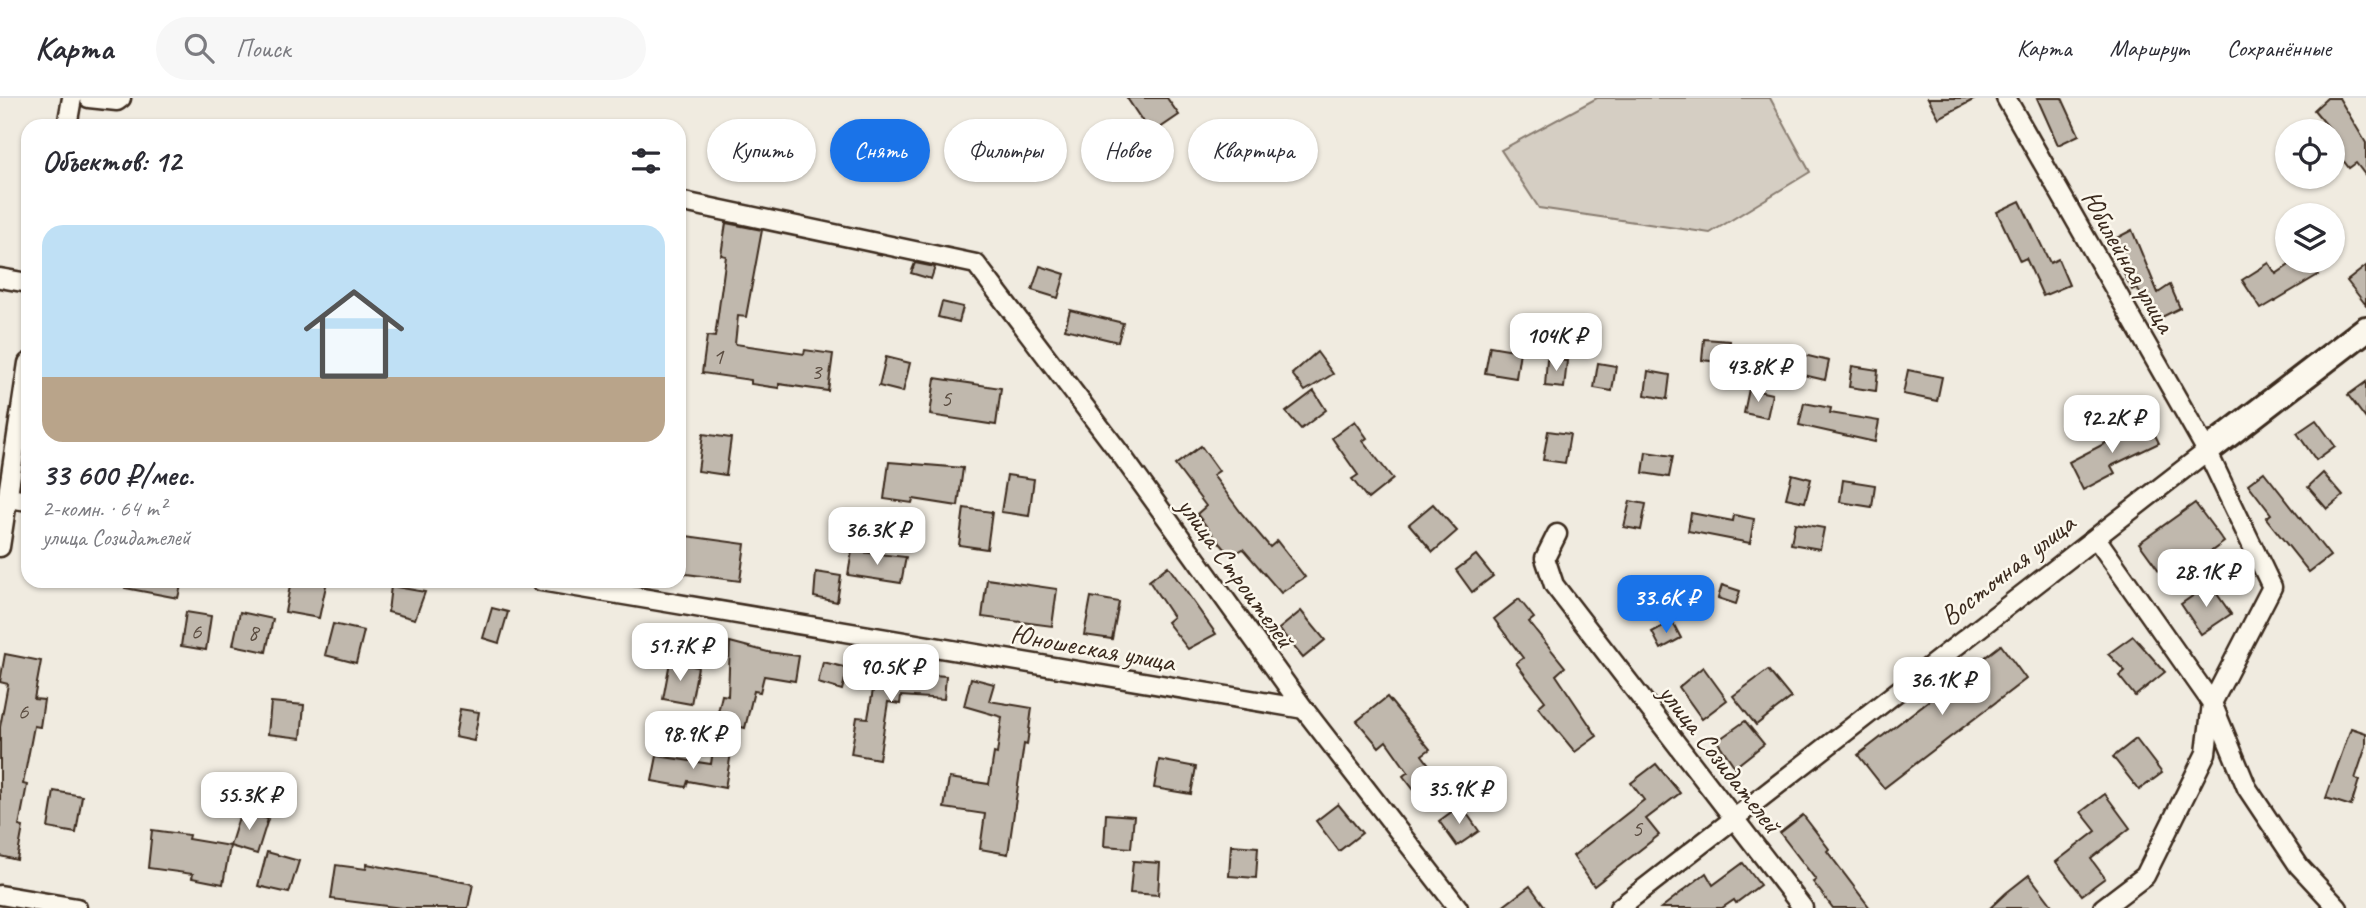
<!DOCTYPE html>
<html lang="ru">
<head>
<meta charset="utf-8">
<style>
	:root { --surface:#fff; --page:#f7f7f7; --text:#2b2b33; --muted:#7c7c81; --line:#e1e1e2; --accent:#1a73e8 }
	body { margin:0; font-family:Caveat,sans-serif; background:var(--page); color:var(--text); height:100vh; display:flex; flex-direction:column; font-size:26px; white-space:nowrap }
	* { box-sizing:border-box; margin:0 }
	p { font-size:23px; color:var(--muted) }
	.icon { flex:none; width:38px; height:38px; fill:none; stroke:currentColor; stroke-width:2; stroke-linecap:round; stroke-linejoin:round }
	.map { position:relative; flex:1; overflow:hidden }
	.sheet { position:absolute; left:21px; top:21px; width:665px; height:469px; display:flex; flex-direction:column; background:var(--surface); border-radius:21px; box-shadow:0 2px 5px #0004 }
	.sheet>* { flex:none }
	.guide { position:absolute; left:707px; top:21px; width:665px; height:63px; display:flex; gap:14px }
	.controls { position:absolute; left:2275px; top:21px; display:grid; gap:14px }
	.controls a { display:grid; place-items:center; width:70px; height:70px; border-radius:50%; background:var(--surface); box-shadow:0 2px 5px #0004; font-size:35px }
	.price { position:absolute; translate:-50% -60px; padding:0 16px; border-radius:14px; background:#fff; color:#222; font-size:23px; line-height:46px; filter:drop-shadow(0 2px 4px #0008) }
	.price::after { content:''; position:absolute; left:50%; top:42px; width:21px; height:16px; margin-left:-10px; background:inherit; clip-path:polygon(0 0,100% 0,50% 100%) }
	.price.current { background:var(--accent); color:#fff }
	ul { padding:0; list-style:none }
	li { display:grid; align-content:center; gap:14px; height:371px; padding:0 21px }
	li span { display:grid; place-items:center; height:217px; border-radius:21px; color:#555 }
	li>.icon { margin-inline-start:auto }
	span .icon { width:126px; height:126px; fill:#fffc; stroke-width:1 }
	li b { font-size:30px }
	h2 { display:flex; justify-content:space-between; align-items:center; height:84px; padding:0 21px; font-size:30px }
	.pill { padding:0 24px; border-radius:32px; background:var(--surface); box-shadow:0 2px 5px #0004; font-size:24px; line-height:63px }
	.pill.current { background:var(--accent); color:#fff }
	header { display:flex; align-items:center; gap:42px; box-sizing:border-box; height:98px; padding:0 35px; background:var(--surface); border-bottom:2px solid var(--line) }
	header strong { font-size:33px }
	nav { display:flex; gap:38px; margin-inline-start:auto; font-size:24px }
	.search { width:490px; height:63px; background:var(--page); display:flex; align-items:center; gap:18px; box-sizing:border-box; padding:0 24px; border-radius:38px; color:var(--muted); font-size:26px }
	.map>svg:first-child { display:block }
	.green { fill:#d5cec3; stroke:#887c70; stroke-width:2 }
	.building { fill:#c0b8ad; stroke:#3b2a1e; stroke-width:2 }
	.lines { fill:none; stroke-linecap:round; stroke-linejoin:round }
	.street-casing { stroke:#3b2a1e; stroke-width:23 }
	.secondary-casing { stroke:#3b2a1e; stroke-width:30 }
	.street { stroke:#fbf7ec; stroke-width:18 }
	.secondary { stroke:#fbf7ec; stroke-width:24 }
	.labels { text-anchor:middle; stroke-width:5; stroke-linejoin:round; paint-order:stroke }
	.number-label { font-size:24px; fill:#5c4e42 }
	.street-label { font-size:28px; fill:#3b2a1e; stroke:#fbf7ec }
</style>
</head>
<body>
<header>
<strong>Карта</strong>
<div class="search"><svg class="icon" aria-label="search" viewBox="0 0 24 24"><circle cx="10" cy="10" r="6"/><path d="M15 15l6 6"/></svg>Поиск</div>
<nav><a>Карта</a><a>Маршрут</a><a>Сохранённые</a></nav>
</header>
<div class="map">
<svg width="2366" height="810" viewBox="0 0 2366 810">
	<rect width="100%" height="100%" fill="#f0ebe0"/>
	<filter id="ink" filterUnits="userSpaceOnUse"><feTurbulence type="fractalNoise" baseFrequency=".0143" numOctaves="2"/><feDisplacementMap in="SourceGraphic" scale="14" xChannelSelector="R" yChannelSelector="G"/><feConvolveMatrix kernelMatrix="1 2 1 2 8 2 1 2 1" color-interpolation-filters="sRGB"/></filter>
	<g filter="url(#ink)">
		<!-- green -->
		<path class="green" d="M1597,0H1770L1810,74L1710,135L1539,110L1501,52Z"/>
		<!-- building -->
		<g class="building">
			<path d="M1127,0H1167L1179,17L1151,36Z"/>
			<path d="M1928,0H1977L1939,20Z"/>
			<path d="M2037,0H2062L2079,37L2058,47Z"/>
			<path d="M2327,0H2339L2366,45V78L2356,65L2349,70L2333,49L2340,43L2314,12Z"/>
			<path d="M2020,103L2050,165L2058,161L2069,187L2043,198L2026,160L2020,163L1997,114Z"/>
			<path d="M726,125L762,132L746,219L738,218L735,246L804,256L805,252L833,256L828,293L779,286V290L751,286V282L702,275L707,238L715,239L726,158L721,157Z"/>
			<path d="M2132,132L2158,195L2170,187L2180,210L2156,222L2137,190L2132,192L2109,144Z"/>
			<path d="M2295,163H2310L2318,177L2261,211L2242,182L2269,165L2276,176Z"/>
			<path d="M915,165L935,169L931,181L911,175Z"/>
			<path d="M1040,168L1065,176L1058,200L1032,192Z"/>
			<path d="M2366,168V207L2347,183Z"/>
			<path d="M942,204L963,209L959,224L938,219Z"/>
			<path d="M1070,212L1123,225L1118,244L1065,231Z"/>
			<path d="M1704,241L1730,243L1728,265L1702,262Z"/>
			<path d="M1490,248L1520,253L1516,280L1485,275Z"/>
			<path d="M1317,254L1333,276L1305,293L1292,276Z"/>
			<path d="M1804,257L1829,263L1825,282L1799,276Z"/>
			<path d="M886,259L910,265L903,294L879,288Z"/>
			<path d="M1547,261L1567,263L1564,290L1545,288Z"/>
			<path d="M1598,265L1616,268L1612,293L1594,290Z"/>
			<path d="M1852,268L1878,272L1876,293L1849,289Z"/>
			<path d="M1908,272L1942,279L1937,303L1903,296Z"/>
			<path d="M1648,273L1670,277L1667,301L1645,297Z"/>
			<path d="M935,280L1001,290L996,327L930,317Z"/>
			<path d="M2366,284V321L2348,297Z"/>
			<path d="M1749,291L1772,296L1767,320L1744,315Z"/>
			<path d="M1314,293L1326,312L1301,331L1286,314Z"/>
			<path d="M1804,305L1831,310L1830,315L1879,323L1875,344L1799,327Z"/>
			<path d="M2316,322L2335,348L2316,362L2297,335Z"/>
			<path d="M1355,323L1367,340L1363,343L1393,381L1368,401L1352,381L1358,377L1332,340Z"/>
			<path d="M2148,323L2159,345L2111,368L2115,375L2083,392L2069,364Z"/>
			<path d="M1548,333L1570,336L1565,365L1543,362Z"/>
			<path d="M703,336L731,340L726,377L698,373Z"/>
			<path d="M1201,348L1219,373L1213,377L1242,416L1270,449L1277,443L1305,479L1281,495L1243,451L1231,458L1214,438L1197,416L1206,408L1175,367Z"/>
			<path d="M1646,354L1673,358L1669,379L1643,375Z"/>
			<path d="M889,364L963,370L958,408L913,401L912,405L884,401Z"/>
			<path d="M2264,374L2330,458L2309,474L2266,420L2271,416L2248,386Z"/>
			<path d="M2323,375L2343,398L2327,411L2308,389Z"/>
			<path d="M1792,376L1811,381L1805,404L1786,400Z"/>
			<path d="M1007,377L1034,381L1029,418L1001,414Z"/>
			<path d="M1843,382L1875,387L1872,409L1840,404Z"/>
			<path d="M1630,403L1646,406L1641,432L1624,429Z"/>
			<path d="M2195,405L2224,444L2168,485L2139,445Z"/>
			<path d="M1433,406L1457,433L1433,454L1409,426Z"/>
			<path d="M964,410L992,414L987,451L959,447Z"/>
			<path d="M1691,415L1733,423L1734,417L1754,421L1750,445L1688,433Z"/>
			<path d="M1795,425L1824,430L1820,451L1791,446Z"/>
			<path d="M679,437L745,446L740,483L679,475Z"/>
			<path d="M852,453L906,459L901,485L848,477Z"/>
			<path d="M1476,457L1493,478L1472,494L1456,472Z"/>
			<path d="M1168,468L1216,536L1188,551L1167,524L1173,519L1149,483Z"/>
			<path d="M816,474L841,478L837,504L814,499Z"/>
			<path d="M1646,480L1660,500L1640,514L1626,493Z"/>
			<path d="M987,481L1057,491L1052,528L982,519Z"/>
			<path d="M126,483H182L178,500L125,490Z"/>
			<path d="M291,483H327L319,520L285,514Z"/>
			<path d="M2210,486L2231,516L2201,536L2181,506Z"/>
			<path d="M1722,487L1740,493L1736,506L1718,500Z"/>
			<path d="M391,488L425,494L415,521L388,514Z"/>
			<path d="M1091,499L1119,504L1112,541L1084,537Z"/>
			<path d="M1519,501L1534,520L1529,524L1565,569L1556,577L1597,638L1575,654L1538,609L1545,603L1516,565L1523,560L1494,521Z"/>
			<path d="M492,510L508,514L499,545L483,540Z"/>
			<path d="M1301,513L1325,542L1303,560L1279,531Z"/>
			<path d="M186,514L211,518L206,552L181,548Z"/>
			<path d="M240,514L273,521L266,554L233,547Z"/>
			<path d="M1672,523L1681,540L1661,551L1652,534Z"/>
			<path d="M333,526L364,533L356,565L325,557Z"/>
			<path d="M2133,538L2165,574L2135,598L2119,578L2125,573L2108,556Z"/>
			<path d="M730,544L768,554L799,558L795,583L764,578L760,594L754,593L745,630L716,623L722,597L728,598Z"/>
			<path d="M2001,547L2026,581L1884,690L1858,657Z"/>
			<path d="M5,556L41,563L34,601L44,602L40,629L34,628L23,686L27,687L19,728L23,729L17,762L0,758V629L8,586L0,584Z"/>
			<path d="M670,564L698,569L691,606L663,601Z"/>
			<path d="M823,564L848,570L842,592L818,585Z"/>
			<path d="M878,564L906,569L905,575L946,578L944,601L901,598L900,606L888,604L879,661L851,656L857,619L868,620Z"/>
			<path d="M1703,569L1727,602L1702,621L1679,589Z"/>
			<path d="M1768,572L1791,600L1756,627L1733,598Z"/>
			<path d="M971,580L994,586L989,603L1032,610L1027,647L1024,646L1008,756L980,751L985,716L944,710L949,680L989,686L994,655L997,656L1002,619L964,608Z"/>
			<path d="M1387,599L1430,651L1422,657L1442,684L1421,701L1403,678L1408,674L1386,643L1379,649L1357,623Z"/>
			<path d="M271,604L304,607L301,640L268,636Z"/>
			<path d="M460,611L479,614L474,643L455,639Z"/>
			<path d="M1745,623L1764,646L1735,669L1717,643Z"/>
			<path d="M2351,630L2366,635V648L2355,681L2359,682L2351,708L2326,700Z"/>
			<path d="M2136,641L2162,675L2139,692L2113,659Z"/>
			<path d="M713,652L731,655L725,690L688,683L686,689L652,683L657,658L711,666Z"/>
			<path d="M1159,662L1196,669L1191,696L1154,690Z"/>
			<path d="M1656,666L1680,695L1646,721L1659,737L1594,788L1573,758L1644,702L1631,685Z"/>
			<path d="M54,693L82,698L76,735L48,730Z"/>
			<path d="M2105,696L2130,730L2091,761L2105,780L2082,797L2056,764L2096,733L2081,714Z"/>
			<path d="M1338,706L1362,735L1339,753L1316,723Z"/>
			<path d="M1461,707L1479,733L1457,748L1439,723Z"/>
			<path d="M241,713L268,721L257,756L230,748Z"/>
			<path d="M1106,716L1134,718L1131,750L1104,748Z"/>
			<path d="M1803,717L1829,751L1827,753L1870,810H1833L1813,784L1816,782L1780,735Z"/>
			<path d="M152,732L189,737L188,741L230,748L223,786L192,780L193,776L148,770Z"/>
			<path d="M1231,747L1258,749L1256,780L1229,778Z"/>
			<path d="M267,754L299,763L289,795L258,788Z"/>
			<path d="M1133,763L1160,765L1158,797L1130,795Z"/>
			<path d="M1743,765L1760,787L1736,805L1734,802L1722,810H1661L1706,775L1713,787Z"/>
			<path d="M367,766L473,786L468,810H402L331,801L336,767L366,771Z"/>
			<path d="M2029,777L2054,810H1990L2006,795Z"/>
			<path d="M1530,788L1546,810H1501Z"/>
		</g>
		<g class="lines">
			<!-- street casing -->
			<g class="street-casing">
				<g id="street">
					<path d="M89,0L117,3L121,0"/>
					<path d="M2006,0L2207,353L2272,489L2212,605L2247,690L2299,768L2338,810"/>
					<path d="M67,28L72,0"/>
					<path d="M679,103L976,166L1122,358L1304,611L1458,810"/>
					<path d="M0,180L28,185"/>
					<path d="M8,400L28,403"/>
					<path d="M1557,436L1545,460L1554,487L1803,810"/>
					<path d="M2096,440L2212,605L2206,655L2145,778L2103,810"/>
					<path d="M0,449L28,265"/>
					<path d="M541,483L1304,611"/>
					<path d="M0,797L77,810"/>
					<path d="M1619,810L2207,353"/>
				</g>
			</g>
			<!-- secondary casing -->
			<g class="secondary-casing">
				<path id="secondary" d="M2207,353L2366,231"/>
			</g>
			<!-- street -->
			<use href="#street" class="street"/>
			<!-- secondary -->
			<use href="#secondary" class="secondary"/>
		</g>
	</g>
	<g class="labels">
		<!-- number labels -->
		<g class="number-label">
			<text x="718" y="266">1</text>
			<text x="816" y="281">3</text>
			<text x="946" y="308">5</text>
			<text x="196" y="541">6</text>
			<text x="253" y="542">8</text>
			<text x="23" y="621">6</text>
			<text x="1637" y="738">5</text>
		</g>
		<!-- street labels -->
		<g class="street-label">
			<text transform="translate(2129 163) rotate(60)" y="10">Юбилейная улица</text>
			<text transform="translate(2007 471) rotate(-38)" y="10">Восточная улица</text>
			<text transform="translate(1237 474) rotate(54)" y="10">улица Строителей</text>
			<text transform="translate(1093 549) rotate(10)" y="10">Юношеская улица</text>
			<text transform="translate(1721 660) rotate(52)" y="10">улица Созидателей</text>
		</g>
	</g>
</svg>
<div class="controls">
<a><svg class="icon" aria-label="locate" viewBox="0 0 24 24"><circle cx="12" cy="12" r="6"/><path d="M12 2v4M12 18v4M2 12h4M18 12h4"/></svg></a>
<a><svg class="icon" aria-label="layers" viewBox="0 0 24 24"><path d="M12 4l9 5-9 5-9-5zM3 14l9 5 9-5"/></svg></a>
</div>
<b class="price" style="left:1556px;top:275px">104K ₽</b>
<b class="price" style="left:1758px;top:306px">43.8K ₽</b>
<b class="price" style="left:2112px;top:357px">92.2K ₽</b>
<b class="price" style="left:877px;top:469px">36.3K ₽</b>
<b class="price" style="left:2206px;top:511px">28.1K ₽</b>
<b class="price current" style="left:1666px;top:537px">33.6K ₽</b>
<b class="price" style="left:680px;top:585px">51.7K ₽</b>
<b class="price" style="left:891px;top:606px">90.5K ₽</b>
<b class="price" style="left:1942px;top:619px">36.1K ₽</b>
<b class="price" style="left:693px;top:673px">98.9K ₽</b>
<b class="price" style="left:1459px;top:728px">35.9K ₽</b>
<b class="price" style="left:249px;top:734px">55.3K ₽</b>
<div class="guide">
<a class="pill">Купить</a>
<a class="pill current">Снять</a>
<a class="pill">Фильтры</a>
<a class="pill">Новое</a>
<a class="pill">Квартира</a>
</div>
<section class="sheet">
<h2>Объектов: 12<svg class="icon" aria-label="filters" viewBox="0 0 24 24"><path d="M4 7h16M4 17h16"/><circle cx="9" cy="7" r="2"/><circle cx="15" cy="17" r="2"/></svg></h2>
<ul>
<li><span style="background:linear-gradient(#bfe0f5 70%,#b9a48a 0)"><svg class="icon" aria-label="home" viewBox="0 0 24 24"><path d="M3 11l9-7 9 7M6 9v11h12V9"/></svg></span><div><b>33 600 ₽/мес.</b><p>2-комн. · 64 m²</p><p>улица Созидателей</p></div></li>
</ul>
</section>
</div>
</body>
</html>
